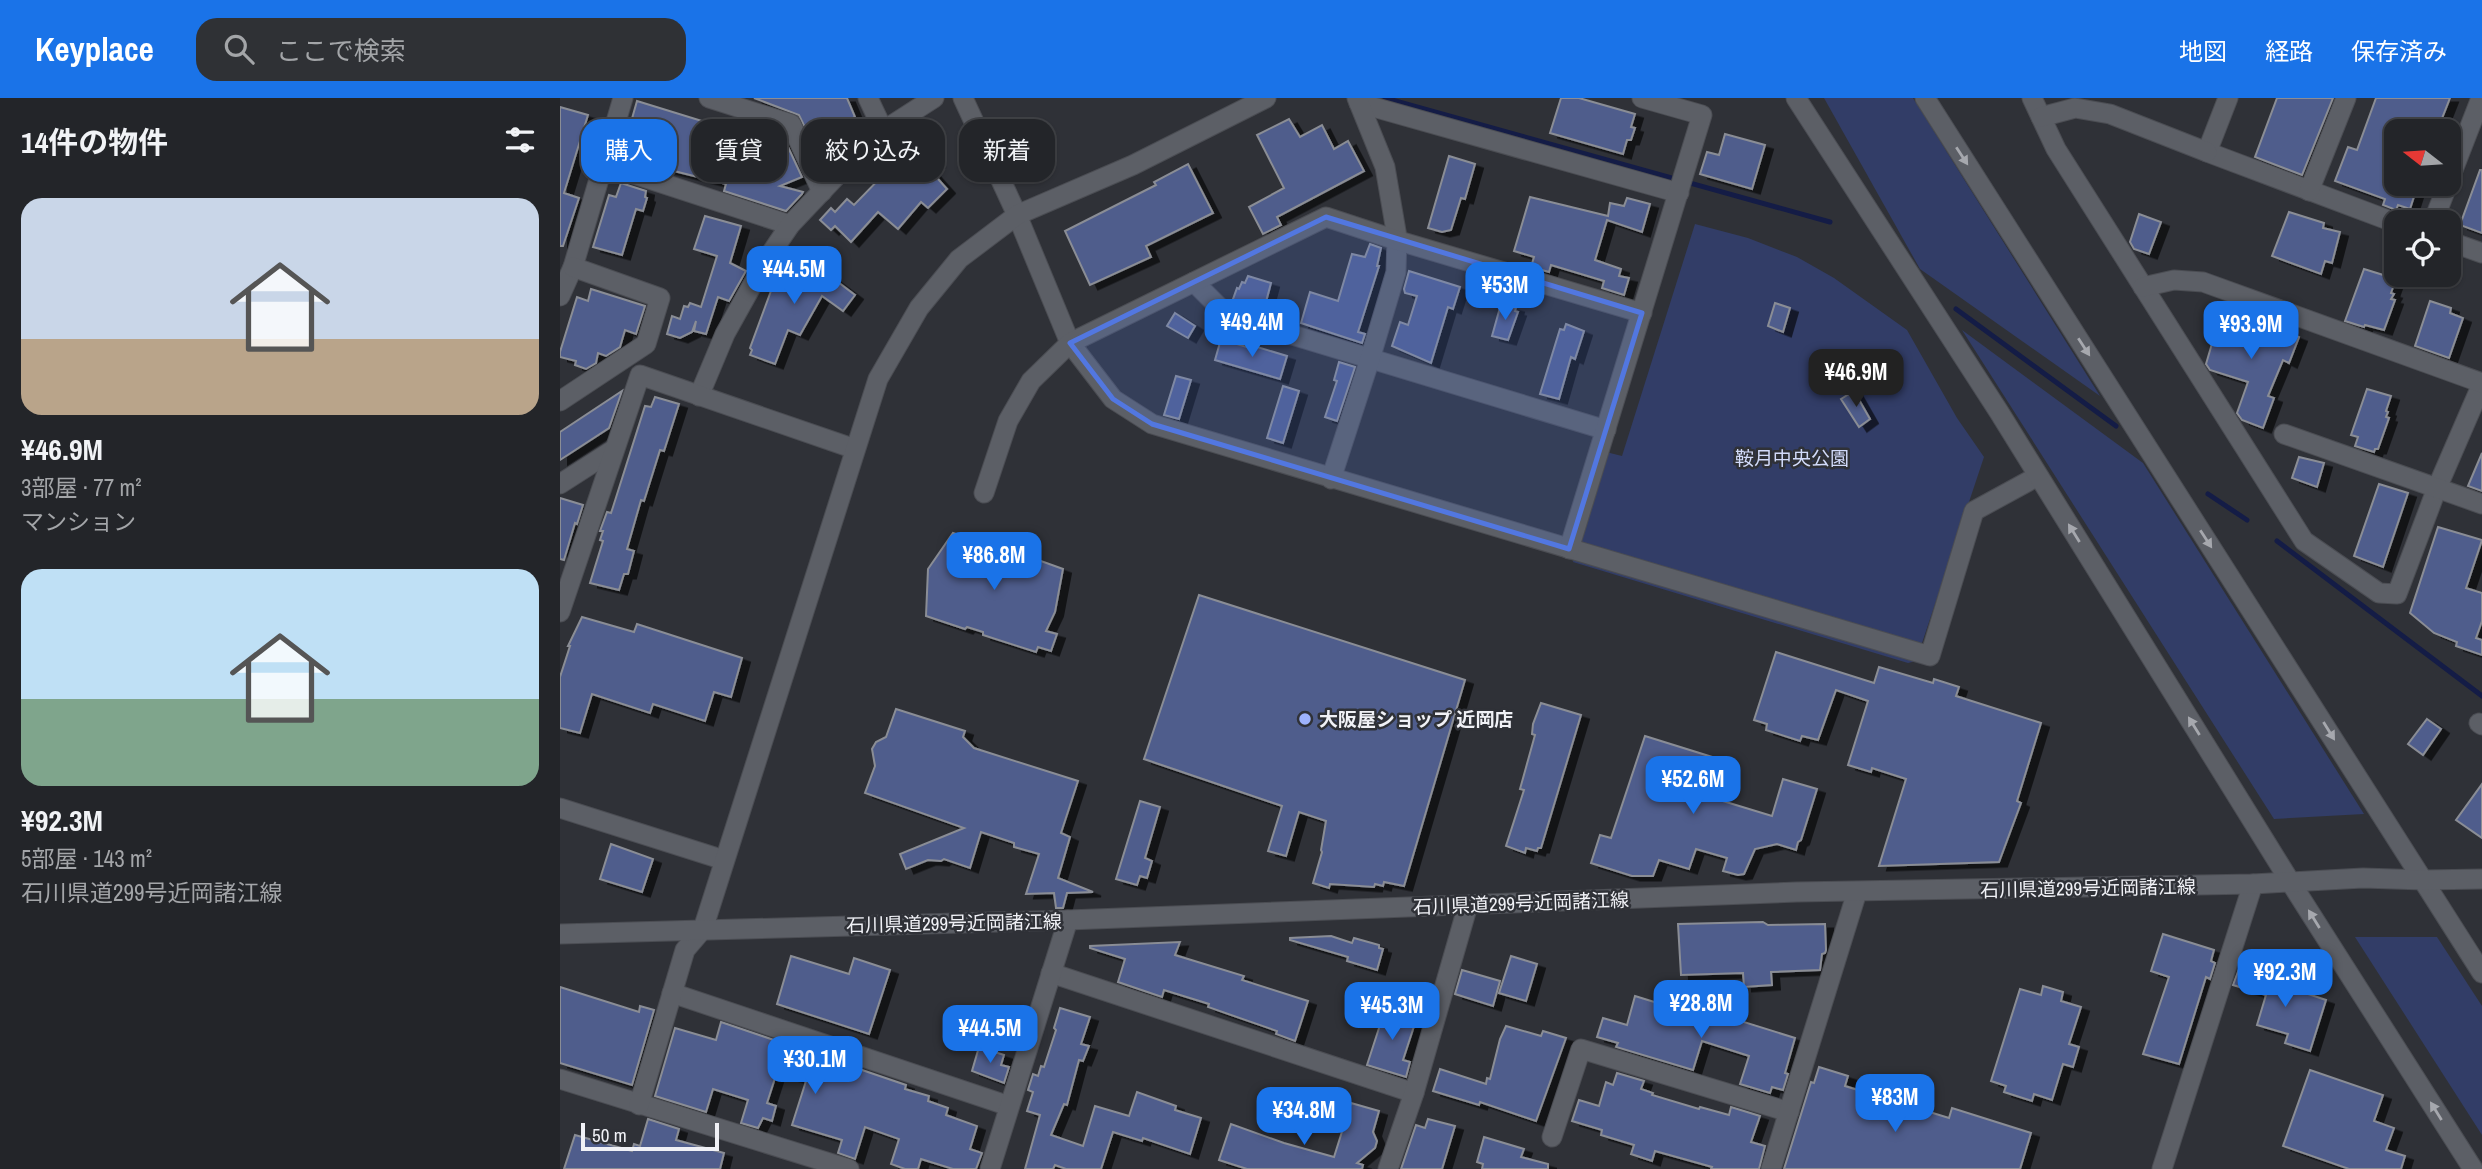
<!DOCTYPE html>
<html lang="ja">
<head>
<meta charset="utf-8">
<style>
	:root { --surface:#232529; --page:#2f3135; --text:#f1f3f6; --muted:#a3a5a8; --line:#404246; --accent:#1a73e8 }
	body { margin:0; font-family:"Archivo Narrow","Noto Sans JP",sans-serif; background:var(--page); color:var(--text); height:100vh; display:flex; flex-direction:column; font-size:26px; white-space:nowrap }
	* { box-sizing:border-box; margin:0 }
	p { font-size:23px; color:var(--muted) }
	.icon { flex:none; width:38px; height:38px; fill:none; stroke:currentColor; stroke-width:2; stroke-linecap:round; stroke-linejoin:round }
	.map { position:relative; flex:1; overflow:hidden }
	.drawer { display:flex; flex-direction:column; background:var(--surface); width:560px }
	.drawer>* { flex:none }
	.top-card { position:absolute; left:21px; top:21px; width:665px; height:63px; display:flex; gap:14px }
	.needle { width:46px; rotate:287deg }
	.controls { position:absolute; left:1824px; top:21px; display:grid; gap:14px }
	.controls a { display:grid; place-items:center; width:77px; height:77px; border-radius:14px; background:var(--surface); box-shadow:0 2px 5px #0004,0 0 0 2px var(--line); font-size:35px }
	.scale { position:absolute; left:21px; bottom:18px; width:138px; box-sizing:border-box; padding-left:7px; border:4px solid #f0f1f6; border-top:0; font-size:19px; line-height:24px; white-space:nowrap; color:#f0f1f6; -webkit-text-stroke:5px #2f3137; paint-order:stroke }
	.price { position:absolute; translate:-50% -60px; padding:0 16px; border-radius:14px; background:var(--accent); color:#fff; font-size:23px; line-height:46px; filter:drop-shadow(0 2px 4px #0008) }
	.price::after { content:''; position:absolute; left:50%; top:42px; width:21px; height:16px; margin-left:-10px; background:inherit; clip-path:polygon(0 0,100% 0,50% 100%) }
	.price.selected { background:#222; color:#fff }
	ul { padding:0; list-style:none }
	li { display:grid; align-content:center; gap:14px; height:371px; padding:0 21px }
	li span { display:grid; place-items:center; height:217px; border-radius:21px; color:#555 }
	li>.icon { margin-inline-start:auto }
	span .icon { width:126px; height:126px; fill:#fffc; stroke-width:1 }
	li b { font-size:30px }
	h2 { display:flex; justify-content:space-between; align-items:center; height:84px; padding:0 21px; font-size:30px }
	.tag { padding:0 24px; border-radius:21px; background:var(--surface); box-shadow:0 2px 5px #0004,0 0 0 2px var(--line); font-size:24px; line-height:63px }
	.tag.selected { background:var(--accent); color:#fff }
	header { display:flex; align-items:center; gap:42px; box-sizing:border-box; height:98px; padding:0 35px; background:var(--accent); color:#fff }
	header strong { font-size:33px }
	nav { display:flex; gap:38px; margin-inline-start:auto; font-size:24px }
	.search { width:490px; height:63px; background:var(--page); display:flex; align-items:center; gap:18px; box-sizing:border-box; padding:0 24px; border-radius:21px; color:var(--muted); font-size:26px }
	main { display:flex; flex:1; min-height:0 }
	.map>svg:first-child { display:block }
	.green { fill:#323d67 }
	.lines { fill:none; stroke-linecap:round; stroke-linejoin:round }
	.stream { stroke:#141c46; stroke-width:5 }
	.building { fill:#4f5d8c; stroke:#8a8d95; stroke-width:2; filter:url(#shadow) }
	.minor-casing { stroke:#4b4d53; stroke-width:21 }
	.tertiary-casing { stroke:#4b4d53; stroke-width:21 }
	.secondary-casing { stroke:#4b4d53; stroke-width:21 }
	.minor { stroke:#5c5f66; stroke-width:19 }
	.tertiary { stroke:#5c5f66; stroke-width:19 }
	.secondary { stroke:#5c5f66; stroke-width:19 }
	.oneway { fill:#a6a8ae }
	.marked { fill:#5277e0; fill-opacity:0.2; stroke:#5277e0; stroke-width:5; stroke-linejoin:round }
	.poi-dot { fill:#9eb3fd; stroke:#2f3137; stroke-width:2.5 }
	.labels { text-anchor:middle; stroke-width:5; stroke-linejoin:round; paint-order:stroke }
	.park-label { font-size:19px; fill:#d2dbfa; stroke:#2f3137 }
	.poi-label { font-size:19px; font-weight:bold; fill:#f0f1f6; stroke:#2f3137; text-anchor:start }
	.street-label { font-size:19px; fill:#f0f1f6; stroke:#2f3137 }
</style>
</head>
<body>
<header>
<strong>Keyplace</strong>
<div class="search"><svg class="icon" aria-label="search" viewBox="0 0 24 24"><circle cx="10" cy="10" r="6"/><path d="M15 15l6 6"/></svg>ここで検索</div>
<nav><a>地図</a><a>経路</a><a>保存済み</a></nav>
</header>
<main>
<section class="drawer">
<h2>14件の物件<svg class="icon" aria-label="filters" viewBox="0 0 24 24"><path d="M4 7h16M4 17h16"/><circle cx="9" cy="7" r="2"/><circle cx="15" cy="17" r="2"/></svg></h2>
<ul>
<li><span style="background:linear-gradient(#c9d6e8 65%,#b9a48a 0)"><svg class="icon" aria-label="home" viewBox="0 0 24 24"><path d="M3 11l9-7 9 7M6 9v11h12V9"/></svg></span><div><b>¥46.9M</b><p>3部屋 · 77 m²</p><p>マンション</p></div></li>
<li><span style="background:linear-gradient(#bfe0f5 60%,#7fa58c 0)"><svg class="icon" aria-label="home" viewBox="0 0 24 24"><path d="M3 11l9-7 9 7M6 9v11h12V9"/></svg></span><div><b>¥92.3M</b><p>5部屋 · 143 m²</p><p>石川県道299号近岡諸江線</p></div></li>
</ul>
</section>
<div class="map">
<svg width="1922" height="1071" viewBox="0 0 1922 1071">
	<defs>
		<filter id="shadow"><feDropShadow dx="8" dy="4.5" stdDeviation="0" flood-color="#0009"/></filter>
	</defs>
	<rect width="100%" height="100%" fill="#2f3137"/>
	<!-- green -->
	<g class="green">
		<path d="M1264,0H1353L1540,298L1360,171Z"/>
		<path d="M1135,126L1188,140L1237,159L1274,180L1347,232L1397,320L1424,359L1356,563L1348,565L1013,464L1046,354L1062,358Z"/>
		<path d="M1402,232L1583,365L1804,716L1714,721Z"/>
		<path d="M1795,839H1877L1922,908V1037Z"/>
	</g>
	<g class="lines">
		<!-- stream -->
		<g class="stream">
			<path d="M825,0L1270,124"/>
			<path d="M1396,211L1556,328"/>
			<path d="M1648,396L1687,422"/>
			<path d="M1717,443L1922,598"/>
		</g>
	</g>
	<!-- building -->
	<g class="building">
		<path d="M194,0H287L295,19L284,24L294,45L281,57L266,63L268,68L264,69L239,17Z"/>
		<path d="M1001,0H1019L1075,16L1071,29L1075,30L1071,42H1067L1063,56L990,35Z"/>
		<path d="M1717,0H1773L1742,77L1695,59Z"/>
		<path d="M1816,0H1890L1877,33H1836V86H1858L1850,111L1838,107L1836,112L1823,107L1825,101L1775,83L1788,49L1797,52Z"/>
		<path d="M77,3L171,32L173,25L186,29L187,25L222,36L242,79L220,88L243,94L242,96L226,113L164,93L166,86L102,70V72L61,59Z"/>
		<path d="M0,9L28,17L4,95L19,100L3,148H0Z"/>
		<path d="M729,21L740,39L762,27L774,51L788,43L804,73L717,119L721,127L703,136L689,109L724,90L697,37Z"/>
		<path d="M1165,36L1205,47L1192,91L1140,76L1147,54L1159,57Z"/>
		<path d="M355,46L358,50L360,47L377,65L370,72L387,91L368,110L361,104L338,131L318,114L291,144L275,128L271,132L260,122L271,110L275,114L287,101L294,107L330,70L326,66L347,47L350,49Z"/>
		<path d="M889,58L915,66L905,101L901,100L891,132L882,134L868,130Z"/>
		<path d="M628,66L653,115L586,148L591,159L530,187L505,133L596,87L594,84Z"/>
		<path d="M1920,72H1922V135L1900,127Z"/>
		<path d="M61,85L86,93L85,99L87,100L83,113L76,111L62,157L33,149L49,97L56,99Z"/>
		<path d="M970,99L1048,118L1050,105L1064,108L1067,100L1090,106L1082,134L1047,122L1035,162L1061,171L1059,178L1069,180L1064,197L1042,190L1044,183L991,167L989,174L971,169L974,159L954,153Z"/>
		<path d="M1729,114L1764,125L1763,130L1780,134L1772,165L1765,163L1761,176L1712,158Z"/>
		<path d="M1579,116L1601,124L1589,156L1574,151L1570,144Z"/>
		<path d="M145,118L181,128L170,165L186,173L169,203L158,199L146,236L134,233L136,223L132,234L120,240L107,236L112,218L120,221L124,208L128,209L130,205L141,209L157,158L134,151Z"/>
		<path d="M810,146L821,150L817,168H819L798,234L805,236L802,245L741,225L750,194L778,203L792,156L805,159Z"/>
		<path d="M232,159L274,181L295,197L283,213L262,198L240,237L228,232L215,266L190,257L192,252L190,250L215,182H217Z"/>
		<path d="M1804,171L1836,181L1831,195L1834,196L1831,201L1835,202L1824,232L1805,227L1804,229L1785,223Z"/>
		<path d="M849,173L900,189L893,211L888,209L871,265L832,248L840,224L848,227L857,198L845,195L844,191Z"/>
		<path d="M688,178L711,185L703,215L672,204L677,190L679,191L682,184L685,185Z"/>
		<path d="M31,191L85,208L76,236L65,232L60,249L46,258L38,255L36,265L26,271L15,267L16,263L0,259V254L17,199L28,203Z"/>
		<path d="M1870,203L1891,210L1890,215L1903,220L1889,260L1855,248Z"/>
		<path d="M1215,205L1230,210L1223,234L1208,228Z"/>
		<path d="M941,206L956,210L955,213L958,214L948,242L932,238Z"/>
		<path d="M615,215L635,228L628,240L607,228Z"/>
		<path d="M1661,215L1698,227L1699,224L1739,239L1729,265L1723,262L1708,298L1714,300L1703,330L1682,322L1677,315L1688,284L1650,272L1646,266Z"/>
		<path d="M1006,226L1024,233L1015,261L1011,259L999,301L980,296L1000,231L1004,232Z"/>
		<path d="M661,241L693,251L694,248L727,258L720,281L655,262Z"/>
		<path d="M779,264L795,269L777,323L765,319L777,283L774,282Z"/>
		<path d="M616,278L631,282L619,321L604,317Z"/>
		<path d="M723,288L739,293L723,345L707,340Z"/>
		<path d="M1807,291L1831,298L1826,313L1828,314L1826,319L1829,320L1818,351H1815L1814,354L1795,348L1798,339L1791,337Z"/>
		<path d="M62,293L49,330L0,362V334Z"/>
		<path d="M1294,293L1310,321L1299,329L1281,301Z"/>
		<path d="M95,299L119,306L104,353L100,352L84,403L81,402L67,451L74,453L68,476H64L59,492L30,485L43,443L40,442L43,433H40L47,414L51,415L53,409L85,308L91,309Z"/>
		<path d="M1922,355V393L1908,388Z"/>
		<path d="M1739,359L1764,365L1757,389L1732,380Z"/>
		<path d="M1819,386L1848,395L1823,469L1794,458Z"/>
		<path d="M0,400L23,407L17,426L15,425L4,462L0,461Z"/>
		<path d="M1878,429L1922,442L1906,490L1922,495V523L1916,540L1922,542V557L1896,548L1897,544L1874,535L1850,515Z"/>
		<path d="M393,435L417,443L420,441L503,471L495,514L486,533L497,536L491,553L478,549L476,554L423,537V534L407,529L405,531L366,518L368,471Z"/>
		<path d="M639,497L905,582L844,788L824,784L823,788L815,786L814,789L770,786L769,790L753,785L762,754L761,752L766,723L739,714L726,758L708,753L722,708L584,661Z"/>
		<path d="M22,519L74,534L77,526L182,560L171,599L154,594L145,623L93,606L90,615L32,596L20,635L0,630V579L10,548H8Z"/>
		<path d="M1216,554L1314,585L1319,569L1373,585L1374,581L1399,589L1396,598L1481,625L1457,703L1461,705L1439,764L1319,768L1346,681L1312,670L1311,674L1288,667L1308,603L1276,592L1258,642L1242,638L1240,643L1206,632L1207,626L1194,622Z"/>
		<path d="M981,605L1021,617L981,750H978L977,753L966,750L965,755L946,748L964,692L960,691L975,637L972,636L973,626Z"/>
		<path d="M336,611L405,633L403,639L414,650L518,683L501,735L510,739L498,780L533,794L507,795L503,810H496L494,795L466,796L479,756L454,749V745L421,734L410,770L384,761L381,763L368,762L346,771L340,756L404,730L305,695L315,668L312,651L316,644L326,639Z"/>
		<path d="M1867,621L1881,631L1863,657L1848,646Z"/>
		<path d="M1085,638L1165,663L1153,700L1212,718L1223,681L1257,691L1241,742L1238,744L1236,752L1217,746L1195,751L1184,776L1178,777L1163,773L1167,760L1136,751L1129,771L1099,762L1093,778H1072L1031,765L1040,737L1051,740Z"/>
		<path d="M1922,686V740L1896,722Z"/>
		<path d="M580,703L600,709L585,760L592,763L587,780L580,778L577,787L556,781Z"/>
		<path d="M51,746L93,761L82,794L40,781Z"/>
		<path d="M1203,824L1208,827L1265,826L1266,852L1265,855L1262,856L1260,872L1211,874L1212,887L1184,889L1183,875L1121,877L1118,826Z"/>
		<path d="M1603,836L1654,852L1651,863L1655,865L1650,881L1646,879L1619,966L1583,956L1609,879L1591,873Z"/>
		<path d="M771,838L792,845L794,840L819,847V850L823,851L817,872L787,863L788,859L730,842V840Z"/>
		<path d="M620,844L615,857L684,878L682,882L748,903L735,943L716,936L717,933L648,909L649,906L604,892L602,899L558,884L565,861L530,850V848Z"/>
		<path d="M231,858L289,876L294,860L330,872L309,936L217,906Z"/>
		<path d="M951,858L977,866L966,903L939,895Z"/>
		<path d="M1679,871L1734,889L1733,891L1766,902L1750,953L1725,945L1728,936L1697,927L1706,897L1673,887Z"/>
		<path d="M902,872L940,883L933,908L895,896Z"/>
		<path d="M1483,888L1503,894L1501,903L1521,909L1509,946L1519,949L1513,969L1503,966L1492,1002L1474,996L1472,1003L1444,994L1446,988L1431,983L1460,891L1481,897Z"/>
		<path d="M0,889L79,914L80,908L94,912L72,987L0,965Z"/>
		<path d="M1075,898L1104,907L1107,900L1235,940L1225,975L1228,976L1223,992L1212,989L1210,995L1180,986L1189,958L1142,943L1133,972L1056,949L1058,945L1037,939L1043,920L1067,927Z"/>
		<path d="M822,909L857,919L843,962L850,964L846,979L807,967L820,927L817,926Z"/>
		<path d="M500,910L530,919L521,946L529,948L523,963L519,962L507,1007L504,1006L491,1037L523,1048L535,1008L569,1018L577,994L616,1008L615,1012L641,1020L630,1056L583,1040L582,1043L553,1034L541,1071H506L495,1067L493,1071H465L480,1017L467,1013L473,994L468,992L473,976L478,978L481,968L484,969L496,932L494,930Z"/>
		<path d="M161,924L346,987L345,991L369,998L368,1003L388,1010L386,1017L417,1028L410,1051L422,1055L416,1071H393L361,1061L358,1071H345L331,1066L339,1041L305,1029L295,1061L278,1055L282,1042L232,1027L246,983L217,974L207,1005L216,1008L212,1023L203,1020L198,1030L181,1025L188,1002L153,991L146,1014L95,998L115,930L156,942Z"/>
		<path d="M946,928L981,938L983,933L1006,940L976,1023L920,1004L919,1007L873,993L880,971L926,986L927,980L930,981L940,941Z"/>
		<path d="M419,949L444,957L441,967L449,969L444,985L412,973Z"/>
		<path d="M1259,969L1288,978L1285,988L1389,1020L1392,1010L1471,1035L1460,1071H1224L1251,984L1254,985Z"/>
		<path d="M1750,972L1823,997L1814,1023L1834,1030L1826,1052L1845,1058L1841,1071H1789L1723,1048Z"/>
		<path d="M1057,975L1084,983L1081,991L1093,995L1092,997L1139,1011L1140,1009L1169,1017L1171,1009L1200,1018L1191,1044L1205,1048L1199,1071H1151L1152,1069L1095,1053L1092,1063L1071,1056L1074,1047L1041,1037L1042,1032L1012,1023L1019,1002L1039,1008L1046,984L1053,987Z"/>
		<path d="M791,1005L819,1013L813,1034L817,1043L815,1050L797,1065L803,1067L802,1071H687L659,1062L671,1026L724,1045L774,1059Z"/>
		<path d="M88,1021L119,1031L116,1042L164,1055L160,1071H4L15,1037L72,1053L74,1046L80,1048Z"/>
		<path d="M868,1021L895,1028L882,1071H841L856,1027L865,1030Z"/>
		<path d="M924,1039L964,1051L961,1059L988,1066V1071H922L923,1066L917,1064Z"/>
	</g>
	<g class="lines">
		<!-- minor casing -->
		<g class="minor-casing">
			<g id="minor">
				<path d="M149,0L231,26L262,94"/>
				<path d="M308,0L324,34"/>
				<path d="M1472,0L1496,51L1744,443L1819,495L1837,496L1877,390L1922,286"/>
				<path d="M1668,0L1647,54L1836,125"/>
				<path d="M799,5L1119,95"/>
				<path d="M1481,19L1515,10L1550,16L1647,54"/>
				<path d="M43,66L230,127"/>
				<path d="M1888,85L1921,0"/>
				<path d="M1749,93L1786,0"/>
				<path d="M457,117L510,245L553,301L592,326L1370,558L1414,413L1478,378"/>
				<path d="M1873,124L1888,86"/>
				<path d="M1888,143L1922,155"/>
				<path d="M634,184L664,214L696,226L1046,332"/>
				<path d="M1583,189L1614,182L1643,184L1922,285"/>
				<path d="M0,198L13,169L63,0"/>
				<path d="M139,298L165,236L205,164L230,127L284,70L332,27L374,0"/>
				<path d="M0,303L86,246L100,200L13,169"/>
				<path d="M1724,336L1922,406"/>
				<path d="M771,381L810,261L836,174L837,139L825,69L797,0"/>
				<path d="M0,386L53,352"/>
				<path d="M424,395L448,323L471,283L510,245L766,119L836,142L1082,215"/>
				<path d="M1009,451L1142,17L1082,0"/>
				<path d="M0,514L80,277L295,351"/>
				<path d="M1919,625L1922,627"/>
				<path d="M0,710L164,762"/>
				<path d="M491,875L854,995"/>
				<path d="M112,895L449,1008"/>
				<path d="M0,981L289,1071"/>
				<path d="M79,1007L125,852L143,831"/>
				<path d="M992,1039L1021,951L1229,1014"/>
				<path d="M430,1071L508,822"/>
				<path d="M828,1071L854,995L908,807"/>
				<path d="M1211,1071L1297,794"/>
				<path d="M1602,1071L1693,786"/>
			</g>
		</g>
		<!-- tertiary casing -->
		<g class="tertiary-casing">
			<g id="tertiary">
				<path d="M403,0L457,117"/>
				<path d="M1236,0L1439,314L1731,785L1913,1071"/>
				<path d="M1365,0L1922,875"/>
				<path d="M143,831L318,281L359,210L399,161L457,117L573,67L706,0"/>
			</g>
		</g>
		<!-- secondary casing -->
		<g class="secondary-casing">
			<path id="secondary" d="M0,836L508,822L1237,794L1693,786L1803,780L1864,782L1922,781"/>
		</g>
		<!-- minor -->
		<use href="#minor" class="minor"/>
		<!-- tertiary -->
		<use href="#tertiary" class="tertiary"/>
		<!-- secondary -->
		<use href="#secondary" class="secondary"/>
	</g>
	<!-- one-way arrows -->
	<defs><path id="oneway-solid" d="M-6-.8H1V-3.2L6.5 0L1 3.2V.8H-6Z" transform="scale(1.75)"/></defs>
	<g class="oneway">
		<use href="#oneway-solid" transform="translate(1402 58) rotate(57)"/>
		<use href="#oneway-solid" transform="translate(1524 249) rotate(57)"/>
		<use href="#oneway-solid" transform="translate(1514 435) rotate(-122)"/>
		<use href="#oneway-solid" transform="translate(1646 441) rotate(57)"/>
		<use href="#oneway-solid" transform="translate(1634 628) rotate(-122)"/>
		<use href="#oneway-solid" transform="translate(1769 633) rotate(58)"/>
		<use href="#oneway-solid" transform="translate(1754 821) rotate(-122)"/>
		<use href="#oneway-solid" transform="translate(1876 1013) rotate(-122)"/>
	</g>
	<!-- marked area -->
	<path class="marked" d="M766,119L1082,215L1009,451L592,326L553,301L510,245Z"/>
	<!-- markers -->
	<circle class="poi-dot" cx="745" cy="621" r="7"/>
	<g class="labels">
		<!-- park labels -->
		<g class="park-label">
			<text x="1232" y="367">鞍月中央公園</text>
		</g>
		<!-- poi labels -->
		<g class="poi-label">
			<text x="759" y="628">大阪屋ショップ 近岡店</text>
		</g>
		<!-- street labels -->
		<g class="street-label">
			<text transform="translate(1528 790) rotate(-1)" y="7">石川県道299号近岡諸江線</text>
			<text transform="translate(961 805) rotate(-2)" y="7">石川県道299号近岡諸江線</text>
			<text transform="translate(394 825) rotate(-1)" y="7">石川県道299号近岡諸江線</text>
		</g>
	</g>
</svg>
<div class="controls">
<a><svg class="needle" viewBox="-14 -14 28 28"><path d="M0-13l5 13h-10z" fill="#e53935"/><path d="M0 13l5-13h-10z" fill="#a3a5a8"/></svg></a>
<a><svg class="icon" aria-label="locate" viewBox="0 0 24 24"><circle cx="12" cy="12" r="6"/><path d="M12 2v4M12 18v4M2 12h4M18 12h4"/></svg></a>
</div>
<div class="scale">50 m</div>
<b class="price" style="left:234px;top:208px">¥44.5M</b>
<b class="price" style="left:945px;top:224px">¥53M</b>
<b class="price" style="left:692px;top:261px">¥49.4M</b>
<b class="price" style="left:1691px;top:263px">¥93.9M</b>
<b class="price selected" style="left:1296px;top:311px">¥46.9M</b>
<b class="price" style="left:434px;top:494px">¥86.8M</b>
<b class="price" style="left:1133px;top:718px">¥52.6M</b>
<b class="price" style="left:1725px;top:911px">¥92.3M</b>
<b class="price" style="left:1141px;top:942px">¥28.8M</b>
<b class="price" style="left:832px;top:944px">¥45.3M</b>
<b class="price" style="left:430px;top:967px">¥44.5M</b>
<b class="price" style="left:255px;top:998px">¥30.1M</b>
<b class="price" style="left:1335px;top:1036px">¥83M</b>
<b class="price" style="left:744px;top:1049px">¥34.8M</b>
<div class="top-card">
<a class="tag selected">購入</a>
<a class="tag">賃貸</a>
<a class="tag">絞り込み</a>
<a class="tag">新着</a>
</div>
</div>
</main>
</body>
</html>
